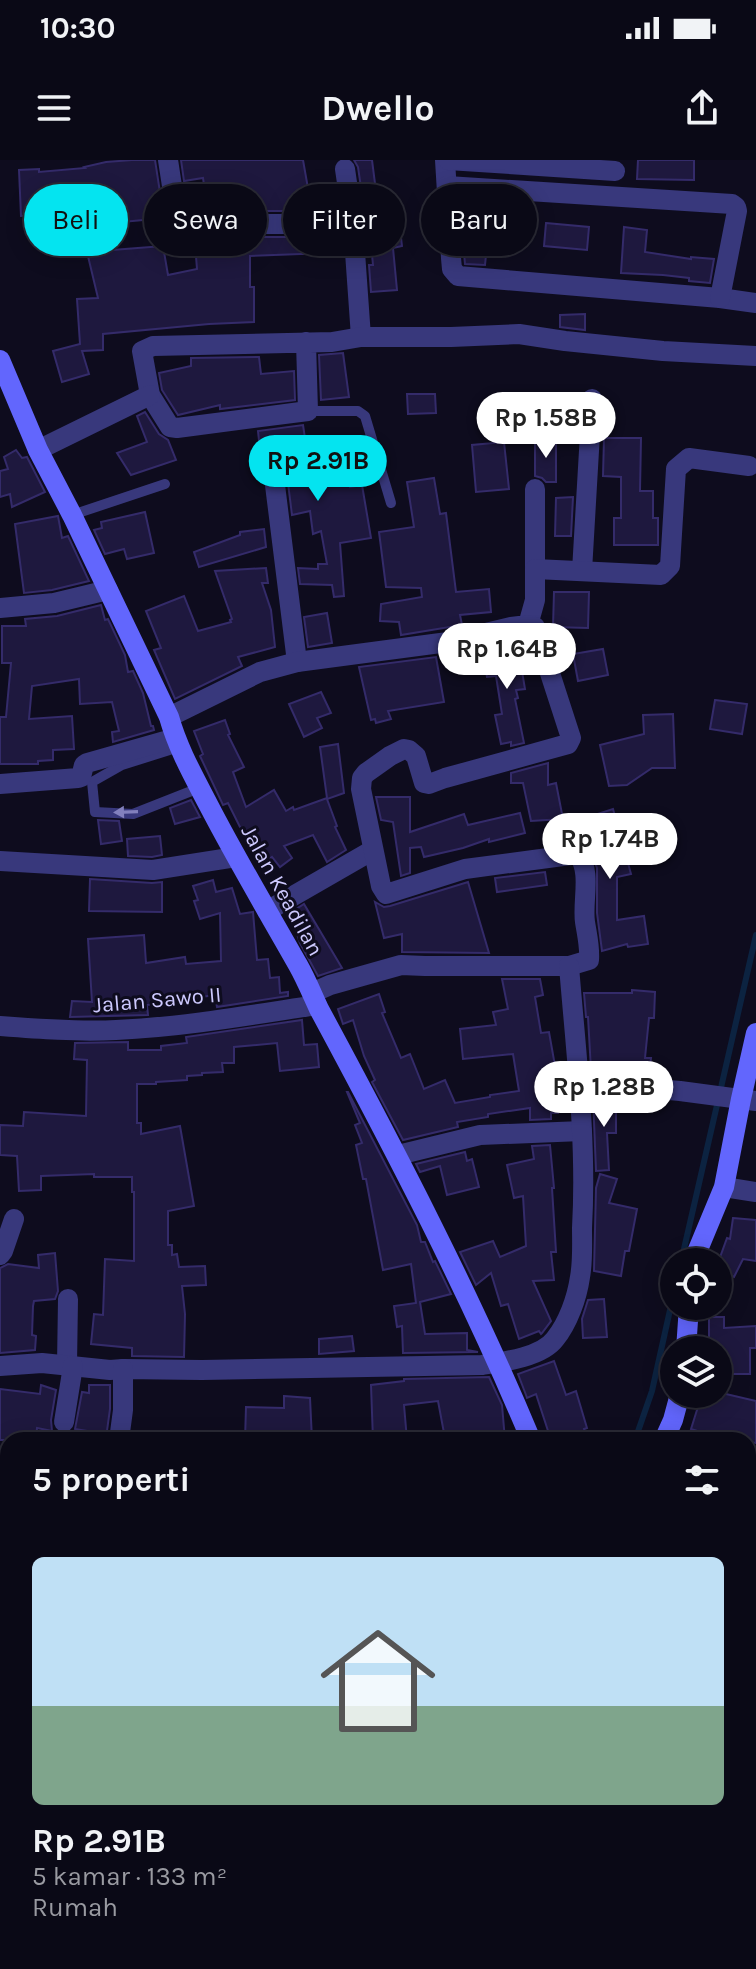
<!DOCTYPE html>
<html lang="id">
<head>
<meta charset="utf-8">
<style>
	:root { --surface:#0a0916; --page:#181723; --text:#f1f3f6; --muted:#999aa1; --line:#2a2a35; --accent:#04e4f0 }
	body { margin:0; font-family:Karla,sans-serif; background:var(--page); color:var(--text); height:100vh; display:flex; flex-direction:column; font-size:30px; white-space:nowrap }
	* { box-sizing:border-box; margin:0 }
	p { font-size:26px; color:var(--muted) }
	.icon { flex:none; width:44px; height:44px; fill:none; stroke:currentColor; stroke-width:2; stroke-linecap:round; stroke-linejoin:round }
	.map { position:relative; flex:1; overflow:hidden }
	.sheet { position:absolute; left:0px; top:1272px; width:756px; height:538px; display:flex; flex-direction:column; background:var(--surface); border-radius:24px 24px 0 0; box-shadow:0 4px 20px #0003,0 0 0 2px var(--line) }
	.sheet>* { flex:none }
	.banner { position:absolute; left:24px; top:24px; width:708px; height:72px; display:flex; gap:16px }
	.fabs { position:absolute; left:660px; top:1088px; display:grid; gap:16px }
	.fabs a { display:grid; place-items:center; width:72px; height:72px; border-radius:50%; background:var(--surface); box-shadow:0 4px 20px #0003,0 0 0 2px var(--line); font-size:40px }
	.price { position:absolute; translate:-50% -68px; padding:0 18px; border-radius:28px; background:#fff; color:#222; font-size:26px; line-height:52px; filter:drop-shadow(0 2px 4px #0008) }
	.price::after { content:''; position:absolute; left:50%; top:48px; width:24px; height:18px; margin-left:-12px; background:inherit; clip-path:polygon(0 0,100% 0,50% 100%) }
	.price.active { background:var(--accent); color:#111 }
	ul { padding:0; list-style:none }
	li { display:grid; align-content:center; gap:16px; height:424px; padding:0 32px }
	li span { display:grid; place-items:center; height:248px; border-radius:12px; color:#555 }
	li>.icon { margin-inline-start:auto }
	span .icon { width:144px; height:144px; fill:#fffc; stroke-width:1 }
	li b { font-size:34px }
	h2 { display:flex; justify-content:space-between; align-items:center; height:96px; padding:0 32px; font-size:34px }
	.chip { padding:0 28px; border-radius:36px; background:var(--surface); box-shadow:0 4px 20px #0003,0 0 0 2px var(--line); font-size:28px; line-height:72px }
	.chip.active { background:var(--accent); color:#111 }
	.status { display:flex; justify-content:space-between; align-items:center; height:56px; padding:0 40px; background:var(--surface); direction:ltr }
	.status svg { height:22px; fill:currentColor }
	header { display:flex; justify-content:space-between; align-items:center; height:104px; padding:0 32px; background:var(--surface); font-size:36px; font-weight:700 }
	.map>svg:first-child { display:block }
	.lines { fill:none; stroke-linecap:round; stroke-linejoin:round }
	.stream { stroke:#0c2341; stroke-width:6 }
	.building { fill:#1e183e; stroke:#342b6a; stroke-width:2 }
	.lane { stroke:#38387c; stroke-width:10 }
	.street { stroke:#38387c; stroke-width:20 }
	.secondary { stroke:#6266fd; stroke-width:20 }
	.oneway { fill:#8280bd }
	.labels { text-anchor:middle; stroke-width:6; stroke-linejoin:round; paint-order:stroke }
	.street-label { font-size:22px; fill:#cdc9fe; stroke:#0e0c1e }
</style>
</head>
<body>
<div class="status"><b>10:30</b><svg viewBox="0 0 49 12"><path d="M0 12V9h3v3zM5 12V6h3v6zM10 12V3h3v9zM15 12V0h3v12zM26 1h20v11H26zM47 4h2v5h-2z"/></svg></div>
<header><svg class="icon" aria-label="menu" viewBox="0 0 24 24"><path d="M4 6h16M4 12h16M4 18h16"/></svg>Dwello<svg class="icon" aria-label="share" viewBox="0 0 24 24"><path d="M12 15V3M7 8l5-5 5 5M5 13v7h14v-7"/></svg></header>
<div class="map">
<svg width="756" height="1809" viewBox="0 0 756 1809">
	<rect width="100%" height="100%" fill="#0e0c1e"/>
	<g class="lines">
		<!-- stream -->
		<g class="stream">
			<path d="M681,1102L756,775"/>
			<path d="M635,1280L652,1231L674,1132"/>
			<path d="M608,1802L609,1809"/>
		</g>
	</g>
	<!-- building -->
	<g class="building">
		<path d="M132,0H155L164,58L112,63L110,31L40,37L41,55L21,56L19,10L39,9V12L85,8L84,7L106,2Z"/>
		<path d="M181,0H303L312,51H208L203,18L184,21Z"/>
		<path d="M354,0H372L378,47L364,48L358,7Z"/>
		<path d="M638,0H694V20L637,19Z"/>
		<path d="M399,61L402,86L393,88L397,130L371,132L369,105H373L369,64Z"/>
		<path d="M546,63L589,67L587,90L544,86Z"/>
		<path d="M624,67L647,70L645,92L691,99V97L714,99L710,123L689,121V118L663,115L621,113Z"/>
		<path d="M212,77H328V93L250,96V127H254V162L209,164L103,174V190L82,191L89,214L62,222L53,191L80,184L77,139L98,138L87,92L163,86L168,115L197,109L195,84L213,82Z"/>
		<path d="M463,82L487,85L485,105L465,104Z"/>
		<path d="M585,154V170L560,167V155Z"/>
		<path d="M343,193L349,237L321,240L319,195Z"/>
		<path d="M259,197L261,214L294,211L295,240L220,249V245L178,255L162,230L159,213L191,206V198Z"/>
		<path d="M407,234H435L436,253L408,254Z"/>
		<path d="M145,252L159,274L168,280L176,300L131,315L117,293L147,282L137,256Z"/>
		<path d="M303,265L309,305L315,304L319,324L349,320L350,327L362,325L371,378L340,383L344,436L334,437L332,425L300,424L298,408L318,409V404H327L321,371L313,374L310,351L292,355L287,315L282,306L273,304L262,308L258,271Z"/>
		<path d="M604,278H641L640,331H653V358H658V385H614V358H621V317L603,316Z"/>
		<path d="M556,280V322H546L542,318L535,316V281Z"/>
		<path d="M504,282L509,329L476,332L472,285Z"/>
		<path d="M16,290L22,298L27,297L45,332L12,347L10,334L0,337V311L8,309L4,297Z"/>
		<path d="M434,318L440,354L446,353L456,432L489,429L491,452L460,455L462,465L401,475L399,462L380,461L381,444L422,437L421,428L386,427L379,372L414,367L407,322Z"/>
		<path d="M573,337L571,376H555L556,338Z"/>
		<path d="M145,352L154,393L127,399L124,389L105,394L94,370L102,368L101,362Z"/>
		<path d="M58,356L62,378L68,376L89,421L52,430L24,433L15,364Z"/>
		<path d="M264,369L266,387L199,407L194,392L240,375V372Z"/>
		<path d="M266,408L268,423H262L271,450L275,487L238,497L242,506L175,539L154,490L161,488L146,451L184,436L198,471L231,462L230,460L232,459L215,411Z"/>
		<path d="M554,432H589L588,468L553,467Z"/>
		<path d="M101,445L105,460L108,459L125,495L128,512L133,511L143,533L151,566H153L154,570L113,582L112,572L119,571L112,542L80,544L79,519L32,526L29,559L72,556L74,589L53,590V600L38,601V604H0V557H6L11,503H2V466H26L25,459L57,456Z"/>
		<path d="M327,453L332,483L308,487L304,457Z"/>
		<path d="M518,487L525,529L516,530L518,538L515,539L524,583L511,586V582L501,584L495,555L502,554L496,516L487,517L483,493Z"/>
		<path d="M603,489L608,515L578,521L573,494Z"/>
		<path d="M436,497L444,542L388,551L391,559L376,563L375,559L371,560L359,507Z"/>
		<path d="M321,532L331,553L317,558L322,568L304,577L289,544Z"/>
		<path d="M715,540L747,544L742,574L710,569Z"/>
		<path d="M673,554L675,608H652L627,625L609,626L600,585L644,574L643,555Z"/>
		<path d="M225,560L230,574L228,575L244,607L233,612L246,647L274,630L286,651L293,647L294,650L327,638L320,587L338,584L344,633L327,639L337,666L335,667L346,690L327,702L313,675L284,686L292,698L280,707L272,697L262,705L249,685L228,643L223,645L200,596L203,594L194,571Z"/>
		<path d="M548,603V625L556,623L563,659L531,661L523,623H511V613Z"/>
		<path d="M376,637H410V672L464,654L468,665L520,653L525,673L489,682V679L463,688L424,697L421,687L410,688V713L401,716L393,662L381,660Z"/>
		<path d="M191,640L200,657L175,664L170,648Z"/>
		<path d="M613,649L631,714L617,717V760L644,756L648,784L628,787L627,784L602,791L597,753V708L589,687L580,682L576,661Z"/>
		<path d="M98,660L119,661L122,681L101,684Z"/>
		<path d="M160,676L162,695L152,697L128,696L127,679Z"/>
		<path d="M545,712L547,725L497,732L495,718Z"/>
		<path d="M90,719L152,723L162,722V752L89,751Z"/>
		<path d="M213,720L216,732L232,728L240,754L253,752L257,800L268,799L270,818L279,817L280,833L288,832V836L217,847L215,835L147,845L148,855L70,857L72,841L92,842L88,779L144,775L146,803L185,797L186,804L221,801L220,753L200,759L194,741L198,740L193,726Z"/>
		<path d="M468,722L489,793L402,792V774L384,778L375,742L384,747L390,746Z"/>
		<path d="M304,744L342,808L318,816L300,783L293,762L295,761L290,753Z"/>
		<path d="M502,819H540L543,835L535,837L541,873L549,872L557,917H565L568,949H558V953H551V959L530,960V948L488,954V957L457,962L458,967L403,980L372,922L375,920L364,896L353,860L343,864L338,849L379,834L385,852L382,853L401,898L410,894L424,929L445,920L455,943L490,937V935L519,931L513,894L463,899L460,869L496,865L493,852L508,849Z"/>
		<path d="M632,830L655,832L654,858H649L645,898H651L649,915L591,910L588,857H586L584,833H632Z"/>
		<path d="M302,860L304,885L317,884L319,907L280,911L277,883L234,887V903H222L223,912L202,913V915L187,916V920L156,922V924H137V963H141V974L180,966L194,1046L168,1051V1085H172V1095L177,1094L179,1107L205,1106L206,1125L182,1126L185,1154L184,1197L132,1196V1188L91,1184L94,1154L103,1155L105,1099L134,1101V1032H132V1017H94V1014L41,1016V1030L19,1031L17,996L0,995V965L23,966L24,952L86,956L87,900L74,899L75,883L128,882V890H161V886L187,883L186,877Z"/>
		<path d="M347,932H348L417,1065L421,1082H425L433,1102L435,1101L451,1134L420,1142L425,1174L467,1173V1190L478,1192L403,1193L402,1166L397,1167L394,1146L416,1143L411,1104L383,1110L366,1019H363L356,985L362,983L355,965L360,963Z"/>
		<path d="M593,936L616,938V973H607L609,1010L596,1011Z"/>
		<path d="M550,985L554,1028H552L556,1092H551L554,1120L533,1121L551,1161L542,1173L541,1174L539,1171L519,1179L508,1144L501,1146L491,1113L476,1125L460,1092L493,1081L500,1097L526,1086L523,1036L514,1038L507,1005L534,999L532,986Z"/>
		<path d="M465,992L467,1001L472,999L479,1027L447,1035L440,1006L420,1012L416,1004Z"/>
		<path d="M600,1014L617,1019L609,1043L637,1049L629,1091H625L621,1116L594,1111L596,1028Z"/>
		<path d="M733,1058L756,1060V1101L743,1099L734,1117L718,1111V1103L727,1078L730,1079Z"/>
		<path d="M55,1093L58,1131L55,1139L34,1141L33,1146L32,1175L36,1176L35,1190L0,1193V1108L8,1104L39,1108L38,1095Z"/>
		<path d="M604,1139L607,1177L583,1178L582,1159L588,1140Z"/>
		<path d="M709,1157H724V1168L756,1166V1188H750V1214H718V1190H709Z"/>
		<path d="M352,1176L354,1191L319,1194V1179Z"/>
		<path d="M554,1201L566,1235L576,1231L587,1268L584,1269L587,1280H551L536,1234L527,1238L526,1235L518,1214Z"/>
		<path d="M489,1217L502,1245L505,1280H454V1273H444L438,1241L404,1245L407,1280H373L371,1225L404,1221V1219Z"/>
		<path d="M41,1225L56,1230L51,1260L52,1271L37,1268L36,1280H0V1229L40,1234Z"/>
		<path d="M89,1225H110V1249L106,1278H88V1271L75,1269L82,1232L89,1233Z"/>
		<path d="M702,1234H726L756,1241V1283L748,1282V1280L716,1277L691,1269Z"/>
		<path d="M284,1236L310,1238L312,1280H245L246,1247L284,1248Z"/>
	</g>
	<g class="lines">
		<!-- lane -->
		<g class="lane">
			<path d="M308,251H358L365,256L391,343"/>
			<path d="M72,355L165,324"/>
			<path d="M179,587L122,605L92,622L95,652L133,654L199,628"/>
		</g>
		<!-- street -->
		<g class="street">
			<path d="M168,0L176,52L180,60L184,64H353"/>
			<path d="M445,0L451,98L452,109L458,116L720,138L756,143"/>
			<path d="M448,0L615,11"/>
			<path d="M345,9L353,64L361,177"/>
			<path d="M447,26L732,44L736,47L737,51L720,138"/>
			<path d="M306,182L308,251L177,268L170,267L150,235L142,191L153,186L332,182L361,177H451L519,174L565,181L663,191L756,196"/>
			<path d="M38,290L150,235"/>
			<path d="M274,317L297,502"/>
			<path d="M535,409V329"/>
			<path d="M582,411L592,239"/>
			<path d="M0,448L54,443L108,430"/>
			<path d="M169,557L260,512L297,502L448,482L511,467L528,465L535,440V409L661,415L670,406L676,309L689,298L749,306"/>
			<path d="M0,624L78,618L81,617L84,605L87,603L175,578"/>
			<path d="M0,701L153,710L236,697"/>
			<path d="M267,751L373,690"/>
			<path d="M312,833L330,825L401,805L425,806H569L589,800C590,786 587,775 585,762C582,741 592,712 578,694L465,709L386,734L381,726L361,629L362,618L366,613L390,596L404,589L409,590L416,596L424,623L429,624L445,618L568,584L571,578L535,467L528,465"/>
			<path d="M0,866C38,869 78,872 116,870C184,867 251,855 317,845"/>
			<path d="M579,922L680,931L756,941"/>
			<path d="M398,995L480,975L582,971"/>
			<path d="M724,1027L756,1032"/>
			<path d="M0,1095L3,1091L14,1059"/>
			<path d="M67,1205L68,1139"/>
			<path d="M0,1206L42,1203L110,1210L123,1209L202,1210L482,1205C503,1202 542,1197 555,1179C568,1163 577,1138 580,1117C583,1101 582,1084 582,1068C587,981 576,893 569,806"/>
			<path d="M64,1262L73,1206"/>
			<path d="M119,1280L123,1250V1209"/>
			<path d="M748,1327L756,1328"/>
			<path d="M748,1438L756,1437"/>
			<path d="M0,1468H8"/>
			<path d="M0,1656L8,1655"/>
			<path d="M748,1684H756"/>
			<path d="M0,1771H8"/>
			<path d="M141,1809L142,1802"/>
			<path d="M334,1809L336,1802"/>
			<path d="M587,1809V1802"/>
		</g>
		<!-- secondary -->
		<g class="secondary">
			<path d="M0,200L38,290L72,355L169,557C178,589 194,617 209,646C237,700 268,752 298,805C306,819 312,834 319,849C395,990 469,1132 531,1280"/>
			<path d="M696,1102L697,1092L724,1027L741,939L756,873"/>
			<path d="M686,1190L689,1146"/>
			<path d="M664,1280L673,1260L680,1234"/>
			<path d="M639,1802V1809"/>
		</g>
	</g>
	<!-- one-way arrows -->
	<defs><path id="oneway-solid" d="M-6-.8H1V-3.2L6.5 0L1 3.2V.8H-6Z" transform="scale(2)"/></defs>
	<use class="oneway" href="#oneway-solid" transform="translate(126 652) rotate(178)"/>
	<g class="labels">
		<!-- street labels -->
		<g class="street-label">
			<text transform="translate(283 730) rotate(61)" y="8">Jalan Keadilan</text>
			<text transform="translate(157 839) rotate(-5)" y="8">Jalan Sawo II</text>
		</g>
	</g>
</svg>
<div class="fabs">
<a><svg class="icon" aria-label="locate" viewBox="0 0 24 24"><circle cx="12" cy="12" r="6"/><path d="M12 2v4M12 18v4M2 12h4M18 12h4"/></svg></a>
<a><svg class="icon" aria-label="layers" viewBox="0 0 24 24"><path d="M12 4l9 5-9 5-9-5zM3 14l9 5 9-5"/></svg></a>
</div>
<b class="price" style="left:546px;top:300px">Rp 1.58B</b>
<b class="price active" style="left:318px;top:343px">Rp 2.91B</b>
<b class="price" style="left:507px;top:531px">Rp 1.64B</b>
<b class="price" style="left:610px;top:721px">Rp 1.74B</b>
<b class="price" style="left:604px;top:969px">Rp 1.28B</b>
<div class="banner">
<a class="chip active">Beli</a>
<a class="chip">Sewa</a>
<a class="chip">Filter</a>
<a class="chip">Baru</a>
</div>
<section class="sheet">
<h2>5 properti<svg class="icon" aria-label="filters" viewBox="0 0 24 24"><path d="M4 7h16M4 17h16"/><circle cx="9" cy="7" r="2"/><circle cx="15" cy="17" r="2"/></svg></h2>
<ul>
<li><span style="background:linear-gradient(#bfe0f5 60%,#7fa58c 0)"><svg class="icon" aria-label="home" viewBox="0 0 24 24"><path d="M3 11l9-7 9 7M6 9v11h12V9"/></svg></span><div><b>Rp 2.91B</b><p>5 kamar · 133 m²</p><p>Rumah</p></div></li>
</ul>
</section>
</div>
</body>
</html>
